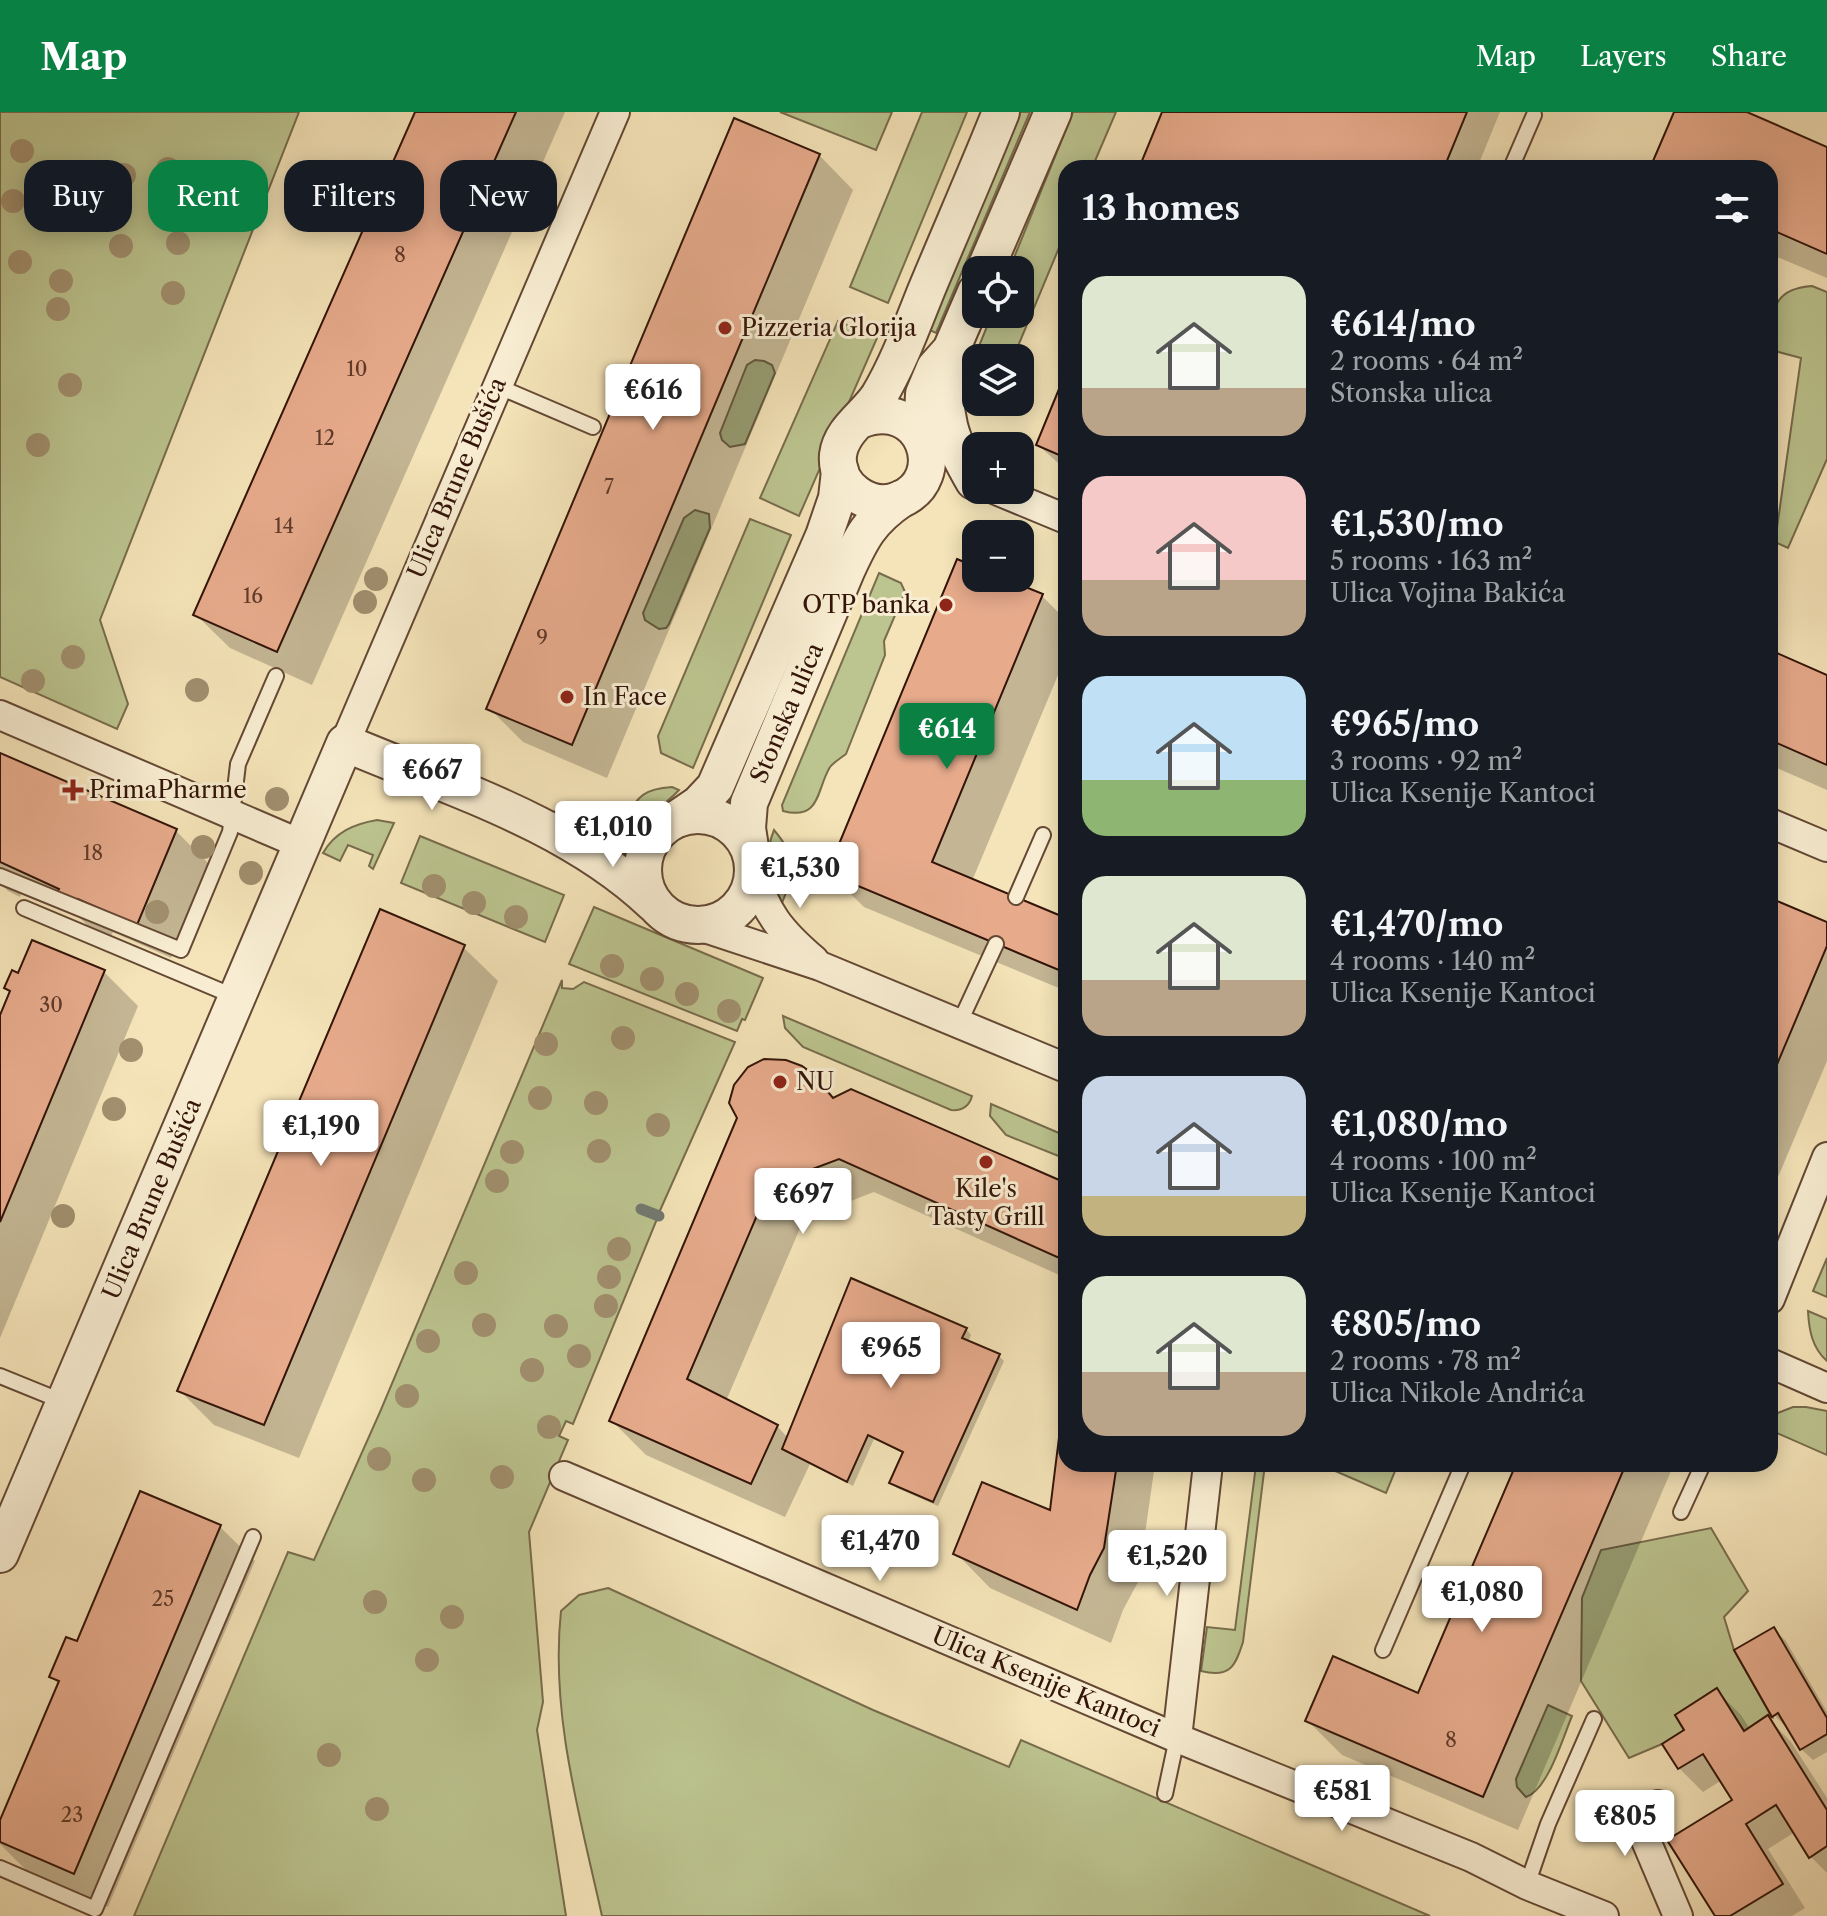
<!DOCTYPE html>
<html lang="en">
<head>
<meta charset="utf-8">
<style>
	:root { --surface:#171b24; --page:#20242c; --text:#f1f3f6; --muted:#9ea1a6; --accent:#0b8043 }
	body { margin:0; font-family:"Libre Caslon Text",serif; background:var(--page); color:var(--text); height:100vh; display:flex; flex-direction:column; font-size:30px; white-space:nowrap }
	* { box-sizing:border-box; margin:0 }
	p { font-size:26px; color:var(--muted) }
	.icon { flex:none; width:44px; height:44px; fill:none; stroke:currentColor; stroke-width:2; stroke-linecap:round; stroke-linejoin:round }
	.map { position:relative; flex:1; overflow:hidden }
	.details { position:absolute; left:1058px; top:48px; width:720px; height:1312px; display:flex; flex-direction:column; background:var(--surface); border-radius:24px; box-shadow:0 4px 20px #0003 }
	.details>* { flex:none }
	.guide { position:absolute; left:24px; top:48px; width:760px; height:72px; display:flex; gap:16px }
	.fabs { position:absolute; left:962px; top:144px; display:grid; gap:16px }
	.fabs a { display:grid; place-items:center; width:72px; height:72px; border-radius:16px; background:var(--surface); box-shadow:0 4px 20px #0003; font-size:40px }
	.price { position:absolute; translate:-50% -68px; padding:0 18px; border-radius:8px; background:#fff; color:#222; font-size:26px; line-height:52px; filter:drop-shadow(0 2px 4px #0008) }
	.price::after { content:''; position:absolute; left:50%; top:48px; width:24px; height:18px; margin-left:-12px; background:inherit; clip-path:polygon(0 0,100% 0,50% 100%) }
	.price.active { background:var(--accent); color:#fff }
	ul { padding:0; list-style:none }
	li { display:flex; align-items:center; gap:24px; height:200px; padding:0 24px }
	li span { display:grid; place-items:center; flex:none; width:224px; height:160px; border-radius:24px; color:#555 }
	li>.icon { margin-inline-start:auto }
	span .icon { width:96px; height:96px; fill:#fffc; stroke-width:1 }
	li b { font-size:34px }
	h2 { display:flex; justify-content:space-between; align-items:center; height:96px; padding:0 24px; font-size:34px }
	.chip { padding:0 28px; border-radius:24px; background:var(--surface); box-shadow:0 4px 20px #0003; font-size:28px; line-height:72px }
	.chip.active { background:var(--accent); color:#fff }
	header { display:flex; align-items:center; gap:48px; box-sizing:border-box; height:112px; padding:0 40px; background:var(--accent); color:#fff }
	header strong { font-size:38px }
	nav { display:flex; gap:44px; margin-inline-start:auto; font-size:28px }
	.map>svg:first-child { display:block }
	.green { fill:#bcc48f; stroke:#786c4c; stroke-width:2 }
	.shadow { fill:#0003 }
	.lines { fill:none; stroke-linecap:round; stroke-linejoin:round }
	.stream { stroke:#737970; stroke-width:11 }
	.building { fill:#e7ab8c; stroke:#331408; stroke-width:2 }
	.service-casing { stroke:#644834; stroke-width:18 }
	.minor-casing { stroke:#644834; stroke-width:32 }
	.tertiary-casing { stroke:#644834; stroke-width:40 }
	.service { stroke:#f8edd2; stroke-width:14 }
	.minor { stroke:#f8edd2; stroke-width:28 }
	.tertiary { stroke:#f8edd2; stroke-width:36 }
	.tree { fill:#a18f6e }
	.poi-dot { fill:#8f2418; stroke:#f8edd2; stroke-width:3 }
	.labels { text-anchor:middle; stroke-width:6; stroke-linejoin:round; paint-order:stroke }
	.number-label { font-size:20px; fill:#603a29 }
	.poi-label { font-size:24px; fill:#331408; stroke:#f8edd2; text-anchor:start }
	.street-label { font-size:24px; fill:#331408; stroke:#f8edd2 }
</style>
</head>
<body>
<header>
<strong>Map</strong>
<nav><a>Map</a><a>Layers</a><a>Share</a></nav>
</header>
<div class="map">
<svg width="1827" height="1804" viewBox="0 0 1827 1804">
	<rect width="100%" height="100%" fill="#f5e4b9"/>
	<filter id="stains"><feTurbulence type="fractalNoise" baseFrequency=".0025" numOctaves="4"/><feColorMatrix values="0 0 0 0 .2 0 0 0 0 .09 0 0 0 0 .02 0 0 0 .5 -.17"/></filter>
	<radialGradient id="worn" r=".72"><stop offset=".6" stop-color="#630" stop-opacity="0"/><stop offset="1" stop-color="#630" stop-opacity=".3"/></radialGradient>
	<!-- green -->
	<g class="green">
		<path d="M0,0H299L100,508L128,592L117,617L0,565Z"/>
		<path d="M780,0H892L876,38Z"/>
		<path d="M922,0H967L888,191L850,175Z"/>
		<path d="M1012,0H1030L936,221L921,214Z"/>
		<path d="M1073,0H1116L1092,56H1066V119L1013,246H994L977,239L992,202H1020V158H1009Z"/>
		<path d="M1812,174L1827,180V347L1788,436L1775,430L1801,246L1771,238C1773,204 1768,177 1812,174Z"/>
		<path d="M838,209L877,226L799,404L760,386Z"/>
		<path d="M755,248L764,249L772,253L775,261L745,332L730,335L722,328L720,321L747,253Z"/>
		<path d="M695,398L709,402L710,416L669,512L666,516L659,517L645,508L643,501L684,406Z"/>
		<path d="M750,407L791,423L693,656L661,641L658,624Z"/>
		<path d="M879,461L901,471L905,480L884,529L885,543L846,642C841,646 834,650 830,655C816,678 821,709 783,699L782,693Z"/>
		<path d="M672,675L679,678C662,696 648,703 624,707C639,684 643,677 672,675Z"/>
		<path d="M377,708L394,711L373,757L369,754L373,743L348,733L340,749L323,741C335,720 354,712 377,708Z"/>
		<path d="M774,718C800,749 795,758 782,791C770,767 763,744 774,718Z"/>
		<path d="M420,724L564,783L545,830L401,771Z"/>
		<path d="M594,795L763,866L745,908L742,907L737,919L569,852Z"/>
		<path d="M562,868V876L573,877L584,870L735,930L658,1103L641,1094L638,1099L657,1107L573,1312L566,1309L559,1324L568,1328L529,1420L543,1590L537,1618L566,1804H134L288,1440L314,1448L380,1300Z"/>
		<path d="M783,904L972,984C969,995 962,999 951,998L803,935L785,916Z"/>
		<path d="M991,992L1066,1024V1047L1006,1023L990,1004Z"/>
		<path d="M1827,1146V1185L1813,1179Z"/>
		<path d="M1808,1199L1827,1207V1249C1812,1236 1809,1218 1808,1199Z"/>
		<path d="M1793,1295H1806L1827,1299V1343L1770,1318V1304Z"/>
		<path d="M1253,1352H1265L1243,1530C1235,1555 1230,1566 1201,1559L1207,1515L1235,1518L1256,1353Z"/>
		<path d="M1319,1352H1398L1386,1381Z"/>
		<path d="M1711,1416L1748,1479L1724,1505L1734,1538L1772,1605L1768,1603L1744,1619L1717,1577L1675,1603L1684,1618L1662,1632L1629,1646L1581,1569L1582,1486L1601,1438Z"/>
		<path d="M608,1476L873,1598L1009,1655L1021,1628L1430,1804H602C580,1704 550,1602 561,1499L579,1483Z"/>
		<path d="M1548,1593L1572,1604C1563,1625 1548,1678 1526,1685L1517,1675L1516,1667Z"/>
	</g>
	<!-- shadow -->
	<g class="shadow">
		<path d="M418,0H565L312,573L230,536L195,502Z"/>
		<path d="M1165,0H1500L1477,56H1141Z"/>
		<path d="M1676,0H1743L1827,36V166L1770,142V56H1652Z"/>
		<path d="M819,43L853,78L607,666L523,630L489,596Z"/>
		<path d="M1066,265V358L1038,333Z"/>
		<path d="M976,457V466H998L1042,484L1066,508V544L972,769L1066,808V879L864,795L829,761Z"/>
		<path d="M1770,540L1827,565V678L1770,653Z"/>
		<path d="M0,643L176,719L210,753L171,846L113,820L110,826L92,818L76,802L23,778L20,785L8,779L0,771Z"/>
		<path d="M1770,788L1827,812V949L1770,1084Z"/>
		<path d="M463,835L498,869L299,1346L214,1313L179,1278Z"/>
		<path d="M104,860L138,894L0,1226V908L19,863Z"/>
		<path d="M812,963L836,987L1066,1073V1166L874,1080L804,1107L726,1289L777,1314L788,1326L966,1217L971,1223L968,1230L999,1244L1004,1249L938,1394L897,1376L892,1371L905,1342L874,1327L853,1374L810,1352L785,1405L646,1343L611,1308Z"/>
		<path d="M1066,1285V1352H1155L1138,1470L1123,1498L1111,1531L990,1476L956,1441L1052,1401Z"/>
		<path d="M1518,1352H1674L1518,1718L1342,1643L1308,1609L1419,1583Z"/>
		<path d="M141,1381L220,1415L255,1449L108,1795L29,1761L0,1732V1713L59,1573L52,1565L78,1532Z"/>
		<path d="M1774,1517L1786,1529L1827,1600V1640L1813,1648L1801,1637L1788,1614L1786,1615L1774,1603Z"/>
		<path d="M1717,1579L1741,1603L1750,1617L1768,1606L1791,1630L1827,1686V1761L1811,1745L1795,1720L1768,1737L1805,1796L1792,1804H1717L1734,1689L1722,1668L1703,1680L1679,1656L1664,1633L1687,1619Z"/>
	</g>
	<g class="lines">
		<!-- stream -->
		<path class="stream" d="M641,1097L659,1104"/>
	</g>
	<!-- building -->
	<g class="building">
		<path d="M415,0H516L277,540L193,503Z"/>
		<path d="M1162,0H1467L1444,56H1139Z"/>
		<path d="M1674,0H1747L1827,35V142L1770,117V56H1650Z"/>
		<path d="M734,6L820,42L572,633L486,597Z"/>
		<path d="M1066,260V346L1036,333Z"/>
		<path d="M957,447L976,455V466H1003L1043,482L932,750L1066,806V861L827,761Z"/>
		<path d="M1770,538L1827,563V653L1770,628Z"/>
		<path d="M0,641L177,717L137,813L78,787L75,794L55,784L59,777L0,750Z"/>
		<path d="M1770,786L1827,810V834L1770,969Z"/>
		<path d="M380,797L465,833L264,1313L177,1279Z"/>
		<path d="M32,828L105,858L0,1110V903L10,879L4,876L12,858L18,861Z"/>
		<path d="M764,947L786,948L802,954L813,962L833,986L851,977L1066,1071V1149L839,1047L770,1073L687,1267L778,1313L751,1372L609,1309L737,1006L729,991L734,973L748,955Z"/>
		<path d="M851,1166L967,1216L962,1226L1000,1242L933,1390L889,1371L903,1340L868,1323L847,1370L782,1337Z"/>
		<path d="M1066,1269V1352H1117L1104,1436L1090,1463L1077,1498L953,1442L982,1370L1050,1398Z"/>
		<path d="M1516,1352H1626L1483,1685L1305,1609L1333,1544L1418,1581Z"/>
		<path d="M140,1379L221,1413L74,1762L0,1730V1708L59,1569L49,1565L66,1525L77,1529Z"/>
		<path d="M1774,1515L1827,1606V1622L1800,1638L1778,1601L1772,1605L1734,1538Z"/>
		<path d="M1717,1576L1744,1619L1768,1603L1827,1698V1734L1809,1746L1776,1693L1746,1712L1783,1772L1730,1804H1715L1667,1728L1732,1688L1703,1642L1678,1657L1662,1632L1684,1618L1675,1603Z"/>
	</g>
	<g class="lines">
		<!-- service casing -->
		<g class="service-casing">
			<g id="service">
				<path d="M1511,56L1534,3"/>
				<path d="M497,274L593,315"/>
				<path d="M0,764L181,838L230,720L238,652L276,564"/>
				<path d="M1016,785L1043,723"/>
				<path d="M24,796L238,886"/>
				<path d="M959,912L996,832"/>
				<path d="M0,1264L64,1290"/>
				<path d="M1681,1400L1703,1352"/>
				<path d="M1383,1538L1463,1352"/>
				<path d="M1165,1682L1177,1626"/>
				<path d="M0,1756L95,1797L253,1425"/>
				<path d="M1527,1773L1548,1712L1594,1607"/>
			</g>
		</g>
		<!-- minor casing -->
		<g class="minor-casing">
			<g id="minor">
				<path d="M996,378L1066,407"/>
				<path d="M0,603L303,733"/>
				<path d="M345,631L615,0"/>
				<path d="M1770,711L1827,735"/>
				<path d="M753,759C766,801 780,819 814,848"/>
				<path d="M699,814L820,854L1066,956"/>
				<path d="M1770,1187L1827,1045"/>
				<path d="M1770,1251L1827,1276"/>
				<path d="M564,1364L1177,1626L1471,1745L1527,1773L1604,1804"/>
				<path d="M1177,1626L1208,1352"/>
				<path d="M1658,1693L1648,1707L1644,1724L1678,1804"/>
			</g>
		</g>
		<!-- tertiary casing -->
		<g class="tertiary-casing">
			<g id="tertiary">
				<path d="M985,158L1053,0"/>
				<path d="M948,255C940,302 951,330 974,369"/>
				<path d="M860,308C924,283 952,367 899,388C870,400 835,375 838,343C841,318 866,304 879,284C898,252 912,214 926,179C951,119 977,60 1001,0"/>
				<path d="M922,326L924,282L935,256L951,238L976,180"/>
				<circle cx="698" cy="758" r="55"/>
				<path d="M677,707L699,692L715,675L824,424L837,386L840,359"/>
				<path d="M560,718C596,726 627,724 662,716"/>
				<path d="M751,742L747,716L749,691L846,459C861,426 870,408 901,387"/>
				<path d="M0,1442L345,631C451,676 568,711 653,791"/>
			</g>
		</g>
		<!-- service -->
		<use href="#service" class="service"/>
		<!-- minor -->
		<use href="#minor" class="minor"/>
		<!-- tertiary -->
		<use href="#tertiary" class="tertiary"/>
	</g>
	<!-- trees -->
	<g class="tree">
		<circle cx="22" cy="39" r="12"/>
		<circle cx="168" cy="57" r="12"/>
		<circle cx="124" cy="63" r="12"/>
		<circle cx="202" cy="87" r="12"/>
		<circle cx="13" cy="89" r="12"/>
		<circle cx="178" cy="131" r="12"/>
		<circle cx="121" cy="134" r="12"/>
		<circle cx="20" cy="150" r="12"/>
		<circle cx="61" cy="169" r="12"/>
		<circle cx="173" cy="181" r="12"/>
		<circle cx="58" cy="197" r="12"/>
		<circle cx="70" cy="273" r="12"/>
		<circle cx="38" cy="333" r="12"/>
		<circle cx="376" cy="467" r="12"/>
		<circle cx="365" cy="490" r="12"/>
		<circle cx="73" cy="545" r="12"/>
		<circle cx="33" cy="569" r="12"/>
		<circle cx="197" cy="578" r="12"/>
		<circle cx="277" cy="687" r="12"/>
		<circle cx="203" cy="735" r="12"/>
		<circle cx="251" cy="761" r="12"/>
		<circle cx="434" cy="774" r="12"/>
		<circle cx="474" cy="791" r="12"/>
		<circle cx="157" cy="800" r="12"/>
		<circle cx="516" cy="805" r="12"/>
		<circle cx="612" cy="854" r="12"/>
		<circle cx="652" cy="867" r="12"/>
		<circle cx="687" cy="882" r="12"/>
		<circle cx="729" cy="899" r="12"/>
		<circle cx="623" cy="926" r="12"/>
		<circle cx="546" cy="932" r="12"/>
		<circle cx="131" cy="938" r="12"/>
		<circle cx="540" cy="986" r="12"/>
		<circle cx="596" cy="991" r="12"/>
		<circle cx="114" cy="997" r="12"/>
		<circle cx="658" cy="1013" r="12"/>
		<circle cx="599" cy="1039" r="12"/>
		<circle cx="512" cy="1040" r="12"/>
		<circle cx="497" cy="1069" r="12"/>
		<circle cx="63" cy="1104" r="12"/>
		<circle cx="619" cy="1137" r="12"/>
		<circle cx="466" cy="1161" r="12"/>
		<circle cx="609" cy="1165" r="12"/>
		<circle cx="606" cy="1194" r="12"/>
		<circle cx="484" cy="1213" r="12"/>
		<circle cx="556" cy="1214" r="12"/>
		<circle cx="428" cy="1229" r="12"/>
		<circle cx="579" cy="1244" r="12"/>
		<circle cx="532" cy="1258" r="12"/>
		<circle cx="407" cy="1284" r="12"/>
		<circle cx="549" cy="1315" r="12"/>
		<circle cx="379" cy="1347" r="12"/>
		<circle cx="502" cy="1365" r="12"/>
		<circle cx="424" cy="1368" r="12"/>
		<circle cx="375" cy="1490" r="12"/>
		<circle cx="452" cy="1505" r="12"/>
		<circle cx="427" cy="1548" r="12"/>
		<circle cx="329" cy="1643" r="12"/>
		<circle cx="377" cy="1697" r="12"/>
	</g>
	<!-- markers -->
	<g class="poi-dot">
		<circle cx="725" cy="216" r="8"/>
		<circle cx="946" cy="493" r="8"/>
		<circle cx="567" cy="585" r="8"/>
		<path d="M69 666h8v8h8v8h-8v8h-8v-8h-8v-8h8z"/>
		<circle cx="780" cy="970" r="8"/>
		<circle cx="986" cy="1050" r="8"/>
	</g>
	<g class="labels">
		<!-- number labels -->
		<g class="number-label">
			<text x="400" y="150">8</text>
			<text x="357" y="264">10</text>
			<text x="325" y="333">12</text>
			<text x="609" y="382">7</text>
			<text x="284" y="421">14</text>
			<text x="253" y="491">16</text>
			<text x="542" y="533">9</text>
			<text x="93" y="748">18</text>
			<text x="51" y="900">30</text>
			<text x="163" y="1494">25</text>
			<text x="1451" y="1635">8</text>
			<text x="72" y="1710">23</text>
		</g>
		<!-- poi labels -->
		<g class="poi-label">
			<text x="741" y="224">Pizzeria Glorija</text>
			<text x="930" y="501" text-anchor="end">OTP banka</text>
			<text x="583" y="593">In Face</text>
			<text x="89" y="686">PrimaPharme</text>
			<text x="796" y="978">NU</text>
			<text x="986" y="1085" text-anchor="middle">Kile's<tspan x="986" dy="28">Tasty Grill</tspan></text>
		</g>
		<!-- street labels -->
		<g class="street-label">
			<text transform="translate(457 366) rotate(-67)" y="8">Ulica Brune Bušića</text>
			<text transform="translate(787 601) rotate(-67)" y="8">Stonska ulica</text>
			<text transform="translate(152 1087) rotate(-67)" y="8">Ulica Brune Bušića</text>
			<text transform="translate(1046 1570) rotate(23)" y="8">Ulica Ksenije Kantoci</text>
		</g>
	</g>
	<rect width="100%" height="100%" filter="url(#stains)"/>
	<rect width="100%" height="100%" fill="url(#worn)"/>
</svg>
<div class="fabs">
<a><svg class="icon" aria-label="locate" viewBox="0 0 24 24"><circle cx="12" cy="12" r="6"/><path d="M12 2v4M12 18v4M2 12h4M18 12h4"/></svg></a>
<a><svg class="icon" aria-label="layers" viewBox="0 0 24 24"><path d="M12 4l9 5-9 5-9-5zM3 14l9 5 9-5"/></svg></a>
<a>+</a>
<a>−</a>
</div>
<b class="price" style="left:653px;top:320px">€616</b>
<b class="price active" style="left:947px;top:659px">€614</b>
<b class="price" style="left:432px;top:700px">€667</b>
<b class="price" style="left:613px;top:757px">€1,010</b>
<b class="price" style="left:800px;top:798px">€1,530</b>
<b class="price" style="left:321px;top:1056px">€1,190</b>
<b class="price" style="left:803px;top:1124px">€697</b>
<b class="price" style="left:891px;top:1278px">€965</b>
<b class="price" style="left:880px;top:1471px">€1,470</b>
<b class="price" style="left:1167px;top:1486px">€1,520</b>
<b class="price" style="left:1482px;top:1522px">€1,080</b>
<b class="price" style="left:1342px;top:1721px">€581</b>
<b class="price" style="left:1625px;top:1746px">€805</b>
<div class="guide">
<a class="chip">Buy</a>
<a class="chip active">Rent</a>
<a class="chip">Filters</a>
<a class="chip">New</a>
</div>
<section class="details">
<h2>13 homes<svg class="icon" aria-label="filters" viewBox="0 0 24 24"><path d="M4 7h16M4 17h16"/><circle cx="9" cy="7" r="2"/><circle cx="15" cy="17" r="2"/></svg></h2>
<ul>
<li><span style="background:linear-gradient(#dfe7d0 70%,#b9a48a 0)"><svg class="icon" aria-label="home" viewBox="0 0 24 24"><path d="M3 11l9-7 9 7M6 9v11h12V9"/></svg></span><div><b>€614/mo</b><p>2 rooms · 64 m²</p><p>Stonska ulica</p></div></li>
<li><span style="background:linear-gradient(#f6c9c9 65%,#b9a48a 0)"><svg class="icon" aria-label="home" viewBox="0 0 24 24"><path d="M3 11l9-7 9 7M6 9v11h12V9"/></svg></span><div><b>€1,530/mo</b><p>5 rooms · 163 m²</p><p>Ulica Vojina Bakića</p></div></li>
<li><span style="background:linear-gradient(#bfe0f5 65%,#8fb573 0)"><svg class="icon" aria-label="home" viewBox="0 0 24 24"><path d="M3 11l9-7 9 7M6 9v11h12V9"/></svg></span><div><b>€965/mo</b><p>3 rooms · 92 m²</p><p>Ulica Ksenije Kantoci</p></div></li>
<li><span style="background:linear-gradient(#dfe7d0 65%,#b9a48a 0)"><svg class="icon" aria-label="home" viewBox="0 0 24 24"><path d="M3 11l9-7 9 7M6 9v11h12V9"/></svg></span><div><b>€1,470/mo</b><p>4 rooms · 140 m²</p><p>Ulica Ksenije Kantoci</p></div></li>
<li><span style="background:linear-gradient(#c9d6e8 75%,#c2b280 0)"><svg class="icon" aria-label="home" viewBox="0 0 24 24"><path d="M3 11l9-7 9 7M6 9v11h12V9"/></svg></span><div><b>€1,080/mo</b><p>4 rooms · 100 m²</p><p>Ulica Ksenije Kantoci</p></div></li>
<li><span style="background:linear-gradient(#dfe7d0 60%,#b9a48a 0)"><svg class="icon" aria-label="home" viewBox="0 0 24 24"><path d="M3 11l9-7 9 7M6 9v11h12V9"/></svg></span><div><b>€805/mo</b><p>2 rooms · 78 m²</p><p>Ulica Nikole Andrića</p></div></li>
</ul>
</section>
</div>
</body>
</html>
